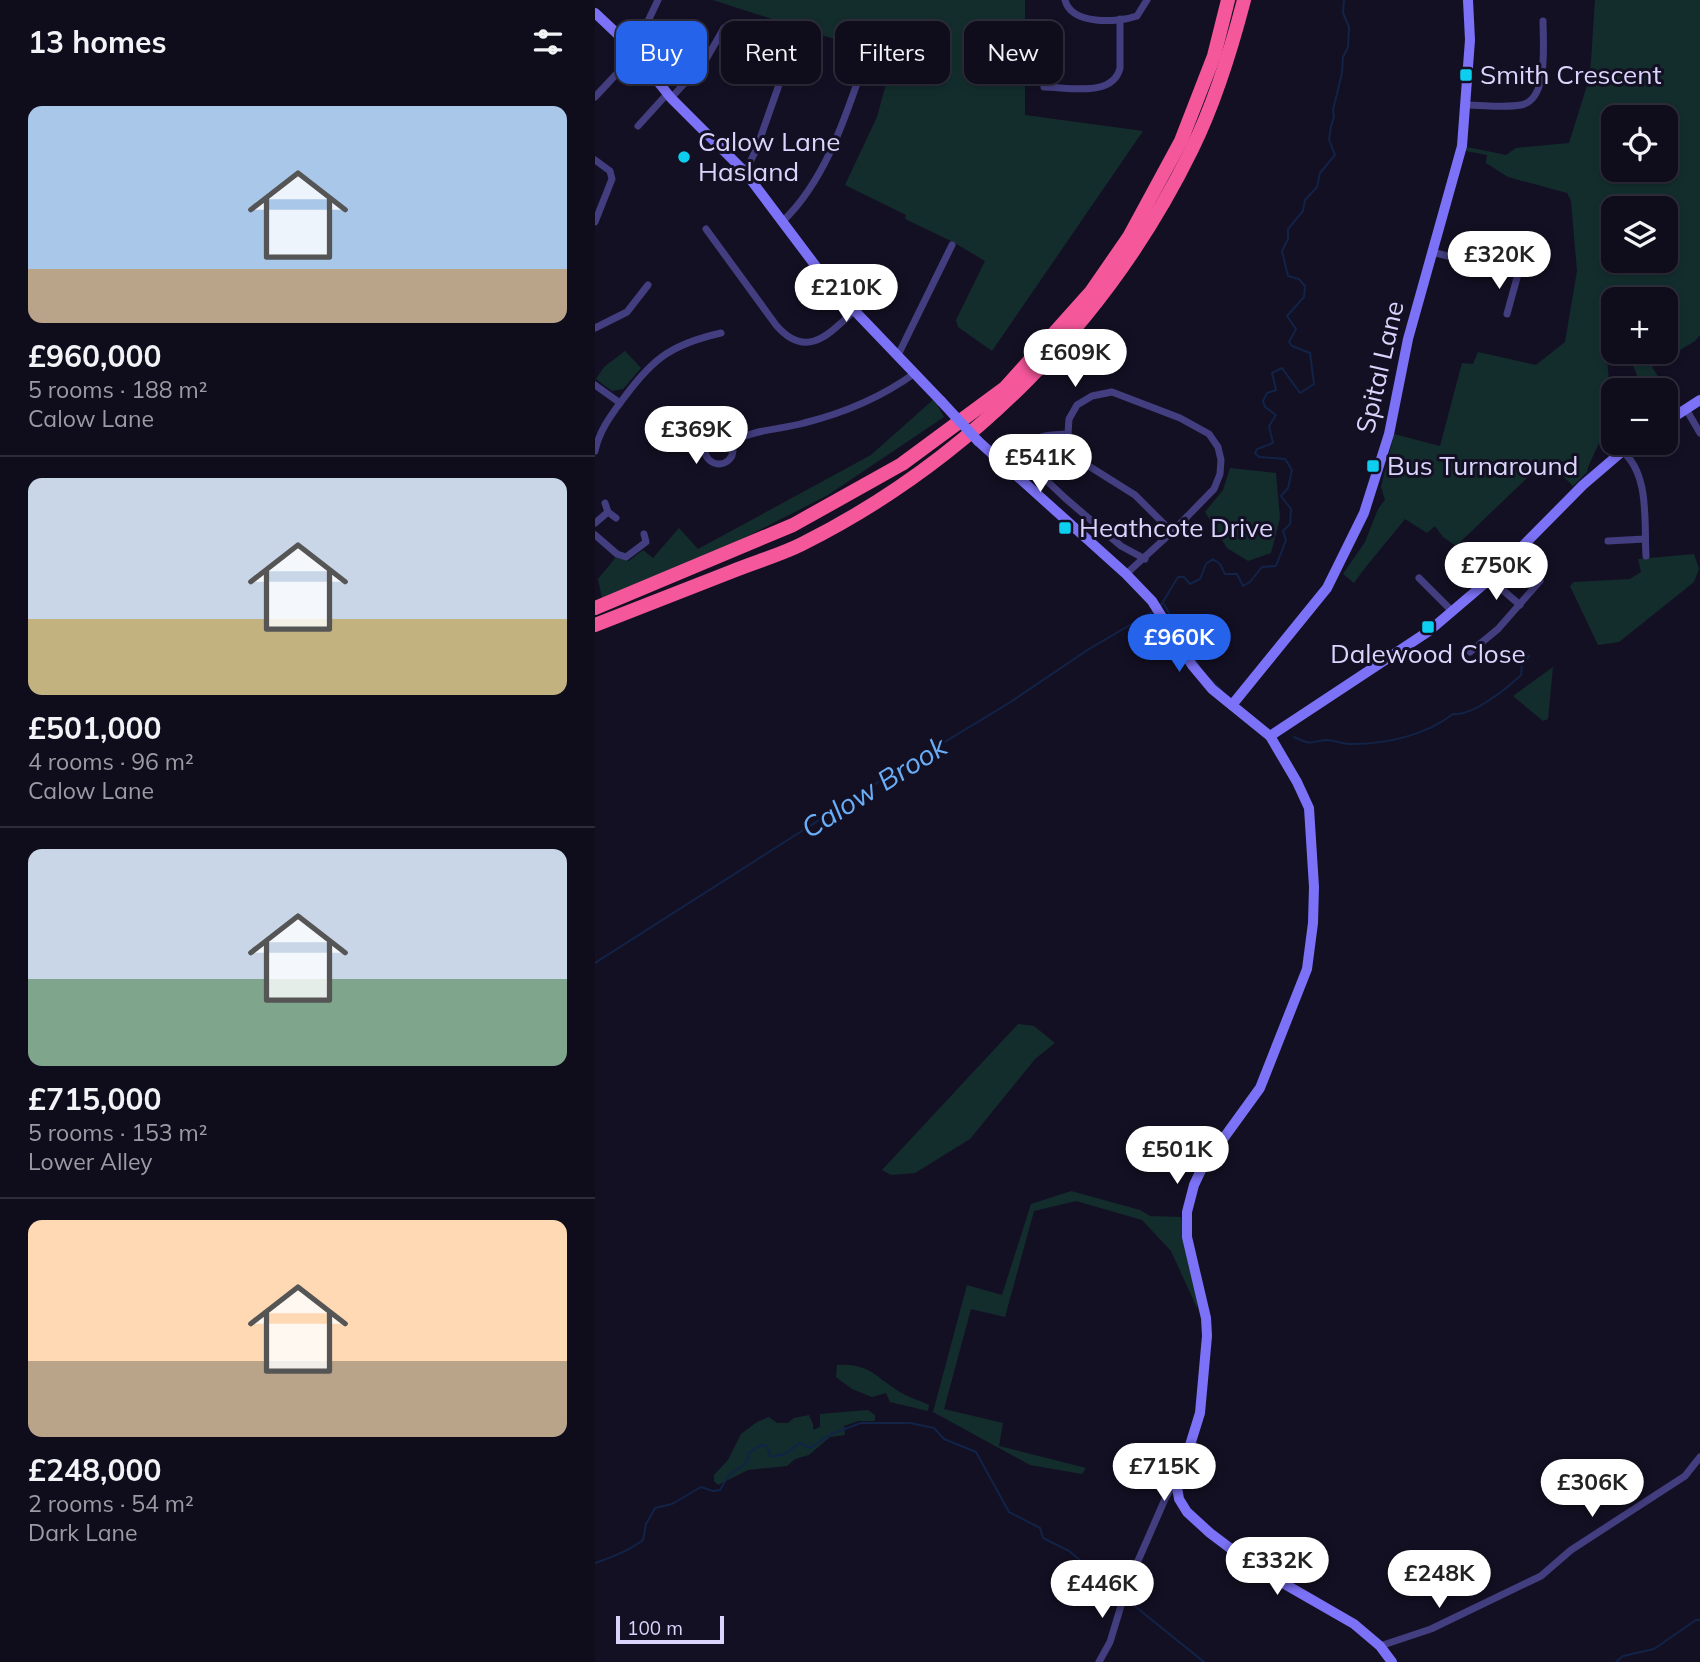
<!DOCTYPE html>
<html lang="en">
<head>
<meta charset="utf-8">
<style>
	:root { --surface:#0f0c1b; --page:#1d1a28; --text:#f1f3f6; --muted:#9b9ba3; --line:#2f2c3a; --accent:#2563eb }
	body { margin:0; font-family:Mulish,sans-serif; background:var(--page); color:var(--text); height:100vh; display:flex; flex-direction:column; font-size:26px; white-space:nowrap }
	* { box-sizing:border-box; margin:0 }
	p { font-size:23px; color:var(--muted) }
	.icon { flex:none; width:38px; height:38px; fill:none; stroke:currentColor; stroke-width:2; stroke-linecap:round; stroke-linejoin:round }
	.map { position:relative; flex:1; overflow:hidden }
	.sheet { display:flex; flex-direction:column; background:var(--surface); width:595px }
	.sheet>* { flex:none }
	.guide { position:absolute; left:21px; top:21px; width:665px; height:63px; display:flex; gap:14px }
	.buttons { position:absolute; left:1006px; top:105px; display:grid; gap:14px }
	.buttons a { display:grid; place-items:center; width:77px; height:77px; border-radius:14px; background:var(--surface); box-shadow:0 4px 10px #0003,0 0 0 2px var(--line); font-size:35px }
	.scale { position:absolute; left:21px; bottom:18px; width:108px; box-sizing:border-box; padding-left:7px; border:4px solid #dbd5fd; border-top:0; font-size:19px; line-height:24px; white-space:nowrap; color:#dbd5fd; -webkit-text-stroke:5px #141024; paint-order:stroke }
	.price { position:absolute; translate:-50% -60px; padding:0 16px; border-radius:24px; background:#fff; color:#222; font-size:23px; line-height:46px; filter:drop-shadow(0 2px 4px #0008) }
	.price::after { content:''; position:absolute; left:50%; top:42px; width:21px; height:16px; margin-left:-10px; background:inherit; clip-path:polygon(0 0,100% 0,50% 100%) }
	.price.selected { background:var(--accent); color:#fff }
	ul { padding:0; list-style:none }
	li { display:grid; align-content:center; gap:14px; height:371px; padding:0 28px }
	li+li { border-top:2px solid var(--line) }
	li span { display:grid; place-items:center; height:217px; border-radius:14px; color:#555 }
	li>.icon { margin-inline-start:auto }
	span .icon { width:126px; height:126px; fill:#fffc; stroke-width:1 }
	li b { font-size:30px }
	h2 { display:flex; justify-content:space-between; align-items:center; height:84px; padding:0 28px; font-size:30px }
	.tag { padding:0 24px; border-radius:14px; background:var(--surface); box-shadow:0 4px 10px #0003,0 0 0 2px var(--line); font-size:24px; line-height:63px }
	.tag.selected { background:var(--accent); color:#fff }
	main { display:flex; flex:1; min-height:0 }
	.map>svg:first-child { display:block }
	.green { fill:#132d2d; fill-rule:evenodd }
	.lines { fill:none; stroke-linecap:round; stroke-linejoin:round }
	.stream { stroke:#112347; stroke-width:2 }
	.street { stroke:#433e80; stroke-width:7 }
	.secondary { stroke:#7c72f7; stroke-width:10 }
	.highway { stroke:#f5579b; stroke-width:14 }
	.secondary-bridge { stroke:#7c72f7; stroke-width:10 }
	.poi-dot { fill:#0ecef0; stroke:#141024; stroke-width:2.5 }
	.labels { text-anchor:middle; stroke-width:6; stroke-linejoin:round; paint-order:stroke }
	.poi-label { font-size:26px; fill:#dbd5fd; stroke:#141024; text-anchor:start }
	.street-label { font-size:26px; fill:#dbd5fd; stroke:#141024 }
	.water-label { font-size:28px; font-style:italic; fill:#69aef6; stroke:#141024 }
</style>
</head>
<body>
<main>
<section class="sheet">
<h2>13 homes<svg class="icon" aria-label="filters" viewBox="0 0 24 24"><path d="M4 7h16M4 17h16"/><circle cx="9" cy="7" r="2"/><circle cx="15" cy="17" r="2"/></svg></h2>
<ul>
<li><span style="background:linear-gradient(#a9c7e8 75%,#b9a48a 0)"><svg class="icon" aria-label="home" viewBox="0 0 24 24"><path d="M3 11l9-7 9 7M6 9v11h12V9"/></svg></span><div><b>£960,000</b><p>5 rooms · 188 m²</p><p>Calow Lane</p></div></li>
<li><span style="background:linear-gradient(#c9d6e8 65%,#c2b280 0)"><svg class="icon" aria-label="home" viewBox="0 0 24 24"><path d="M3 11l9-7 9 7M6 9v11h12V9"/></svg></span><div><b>£501,000</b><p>4 rooms · 96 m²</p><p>Calow Lane</p></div></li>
<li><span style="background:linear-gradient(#c9d6e8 60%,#7fa58c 0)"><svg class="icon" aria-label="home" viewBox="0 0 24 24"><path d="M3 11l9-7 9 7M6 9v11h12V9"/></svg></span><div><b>£715,000</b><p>5 rooms · 153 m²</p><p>Lower Alley</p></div></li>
<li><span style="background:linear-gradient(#ffd9b3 65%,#b9a48a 0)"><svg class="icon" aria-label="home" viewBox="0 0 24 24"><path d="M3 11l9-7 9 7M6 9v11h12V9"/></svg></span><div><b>£248,000</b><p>2 rooms · 54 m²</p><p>Dark Lane</p></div></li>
</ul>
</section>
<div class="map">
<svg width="1105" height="1662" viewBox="0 0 1105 1662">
	<rect width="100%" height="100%" fill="#141024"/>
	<!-- green -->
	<g class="green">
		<path d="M118,0H430V115L548,131L397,351L363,327L361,320L390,261L358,242L310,219L311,215L250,185L282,117L298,58Z"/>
		<path d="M1000,0H1105V335L1100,341L1057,367L1082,406L1071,413V390H1043C1044,372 1038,360 1021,352H1071V299H1018V344L1011,350L1015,389L1004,443L993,467L992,472L978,486L951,460L861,546L848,537L840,526L832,533L810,519C793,541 775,560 759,583L748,574L770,542L783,509L790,500L786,487L799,434L845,446L867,363L878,364L883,352L941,365L970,342L982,271L976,201L972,193L913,177L891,163L892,155L871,151L872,147L911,155L921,148L974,143L995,76ZM1018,117H1071V170H1018ZM1018,208H1071V261H1018Z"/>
		<path d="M30,351L46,368L28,389L17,391L1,379L9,367Z"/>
		<path d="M339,399L349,417L233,495L112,557L7,598L3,579L21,557L34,561L48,550L58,558L84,528L103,549L276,455Z"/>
		<path d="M635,468L681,473L685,518L676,553L653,561L632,548L610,512L628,490Z"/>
		<path d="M1099,554L1104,569L1099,582L1024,642L1003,645L975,586L979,582L1035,579L1046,572L1043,559Z"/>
		<path d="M958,667L953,719L948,721L918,696Z"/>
		<path d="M423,1024L439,1026L460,1043L440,1059L375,1139L320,1173L296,1175L287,1170Z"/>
		<path d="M476,1191L545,1210L555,1216L586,1217L603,1298L602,1308L576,1251L547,1220L481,1201L439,1211L410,1317L376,1309L349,1409L408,1423L404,1446L491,1468L487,1474L435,1465L338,1412L372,1285L407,1295L436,1204Z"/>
		<path d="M242,1365C273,1363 280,1376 303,1391C312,1397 324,1400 334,1405L333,1411L295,1402L291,1393L277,1397L257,1389L241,1377Z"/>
		<path d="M273,1410L280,1415V1421H263L249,1426L250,1435L235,1437L214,1455L200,1459L192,1466L153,1470L123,1485L119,1481V1475L133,1460L146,1434L162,1422L174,1417L182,1423H193L199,1418L214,1415L218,1424V1430L225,1427V1414Z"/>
	</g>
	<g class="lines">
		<!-- stream -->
		<g class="stream">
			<path d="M569,604L604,665"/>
			<path d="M566,605L583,577H589L595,584L605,579L611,564L618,559L625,564L630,574H642L648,586L655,582L667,567L681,566L691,540L688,531L695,524L696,509L686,496L693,488L697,470L690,459L664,457L660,453L662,449L678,443L674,426L681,415L670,407L668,401L672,393L681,390L677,373L687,368L705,393L719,384L715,353L697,346L694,342L701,329L692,316L709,297L710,286L704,279L693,276L687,251L693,239V229L708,211L710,200L722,187L725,173L740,155L734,140L736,126L739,117L738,110L747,73L748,57L753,47L754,27L748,13L749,0"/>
			<path d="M616,680L627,691"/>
			<path d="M699,737C719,746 712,742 731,740C740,740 749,745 758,744C792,744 831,735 858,714C878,716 911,689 926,675L927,664L934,656"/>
			<path d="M0,963L282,783L414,703L494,649L559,611"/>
			<path d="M0,1563C15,1558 35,1550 48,1540L51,1524L60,1508L77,1504L106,1487L118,1491L125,1490C128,1485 131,1478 136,1474C145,1465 153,1468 154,1453L166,1445L172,1446L175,1456C188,1458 196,1449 205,1443L215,1448L236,1434L266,1423H315L339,1428L349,1439L381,1452L414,1512L445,1528L448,1538L474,1551L527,1595"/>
			<path d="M531,1599L609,1662"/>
			<path d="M1021,1662L1028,1656L1059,1649L1101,1620H1105"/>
		</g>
		<!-- street -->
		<g class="street">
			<path d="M470,0C476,25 522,23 542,16L552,0"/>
			<path d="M33,44L53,21L63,0"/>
			<path d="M449,87C473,87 518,98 525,68V19"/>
			<path d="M0,97L41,53"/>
			<path d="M76,98L110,61L129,28"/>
			<path d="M871,105C889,105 909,108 926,105C954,100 948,43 948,21"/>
			<path d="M43,126L72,94"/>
			<path d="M0,160L15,171L17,179L0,222"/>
			<path d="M150,172L161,150L192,62"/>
			<path d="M188,221C232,179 252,112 271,57"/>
			<path d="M111,229L181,325C211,360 233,335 259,311"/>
			<path d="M837,252L923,274L933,235"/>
			<path d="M912,314L923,274"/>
			<path d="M0,328L32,312L53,285"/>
			<path d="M303,355L357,245"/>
			<path d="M0,385L25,403"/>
			<path d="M1091,409L1105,433"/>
			<path d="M473,434C455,435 441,434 430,449V460L470,498L526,546L550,559"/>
			<circle cx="124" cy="450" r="14"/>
			<path d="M135,443C158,429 184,430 209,423C249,413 287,397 320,373"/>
			<path d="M0,451C4,432 14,418 25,403C57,360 73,345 126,333"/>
			<path d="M1027,451C1055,474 1049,522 1051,556"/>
			<path d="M10,503L13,512L21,518"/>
			<path d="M0,523L13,512"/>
			<path d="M0,535L22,554L31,557L51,542L49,534"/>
			<path d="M1013,541L1050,539"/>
			<path d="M531,574L577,532L619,489L625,474L626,460L623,447L614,434L585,418L517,392L497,396L482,405L474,419L473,434L481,458L540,495L577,532"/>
			<path d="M824,578L858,612"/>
			<path d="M895,579L925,605"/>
			<path d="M875,652L903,629L945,581"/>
			<path d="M785,1646L836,1629L946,1576L976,1550L1090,1476L1105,1457"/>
			<path d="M504,1662L515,1642L532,1586L570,1499L580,1482"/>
		</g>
		<!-- secondary -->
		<g class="secondary">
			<path d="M0,13L33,44L76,98L150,172L235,285L346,401"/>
			<path d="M1071,422L1105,400"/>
			<path d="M383,441L531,574L557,601L597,665L617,689L675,736L702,782L714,808L719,887L718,923L712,969L665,1088L607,1168L599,1185L592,1212V1237L611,1318L612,1336L605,1413L591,1458L581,1481L584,1499L592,1512L615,1533L660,1567L759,1624L785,1646L797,1662"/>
			<path d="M637,705L732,588L769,513L794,434L813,339L867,146L875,40L873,0"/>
			<path d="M675,736L834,631L895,579L988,485L1037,443"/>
		</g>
		<!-- highway -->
		<g class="highway">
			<path d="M0,608L198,525L307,464L410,388L496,292L534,237L586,141L619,56L633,0"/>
			<path d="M0,625C46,607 92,589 138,571C160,562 185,555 207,544C375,460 514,319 597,149C620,102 636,50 649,0"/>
		</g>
		<!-- secondary-bridge -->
		<path class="secondary-bridge" d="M346,401L383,441"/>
	</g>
	<!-- markers -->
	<g class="poi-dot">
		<rect x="864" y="68" width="14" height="14" rx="3.5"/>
		<circle cx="89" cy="157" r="7"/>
		<rect x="771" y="459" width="14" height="14" rx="3.5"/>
		<rect x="463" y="521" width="14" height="14" rx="3.5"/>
		<rect x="826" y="620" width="14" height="14" rx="3.5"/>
	</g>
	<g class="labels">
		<!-- poi labels -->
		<g class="poi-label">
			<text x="885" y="84">Smith Crescent</text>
			<text x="103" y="151">Calow Lane<tspan x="103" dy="30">Hasland</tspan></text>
			<text x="792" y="475">Bus Turnaround</text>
			<text x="484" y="537">Heathcote Drive</text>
			<text x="833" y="663" text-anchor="middle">Dalewood Close</text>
		</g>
		<!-- street labels -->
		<g class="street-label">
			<text transform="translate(785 367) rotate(-77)" y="9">Spital Lane</text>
		</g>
		<!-- water labels -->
		<g class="water-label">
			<text transform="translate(279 787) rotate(-32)" y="10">Calow Brook</text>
		</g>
	</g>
</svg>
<div class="buttons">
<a><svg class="icon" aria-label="locate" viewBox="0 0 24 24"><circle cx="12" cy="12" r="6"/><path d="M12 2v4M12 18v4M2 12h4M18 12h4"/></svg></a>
<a><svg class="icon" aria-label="layers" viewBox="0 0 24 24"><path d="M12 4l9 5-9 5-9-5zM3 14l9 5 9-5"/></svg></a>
<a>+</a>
<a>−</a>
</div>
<div class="scale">100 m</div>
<b class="price" style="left:904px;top:291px">£320K</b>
<b class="price" style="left:251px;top:324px">£210K</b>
<b class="price" style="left:480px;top:389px">£609K</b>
<b class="price" style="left:101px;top:466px">£369K</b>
<b class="price" style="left:445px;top:494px">£541K</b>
<b class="price" style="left:901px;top:602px">£750K</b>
<b class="price selected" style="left:584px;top:674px">£960K</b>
<b class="price" style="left:582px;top:1186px">£501K</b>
<b class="price" style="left:569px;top:1503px">£715K</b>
<b class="price" style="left:997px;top:1519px">£306K</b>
<b class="price" style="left:682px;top:1597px">£332K</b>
<b class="price" style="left:844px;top:1610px">£248K</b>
<b class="price" style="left:507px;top:1620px">£446K</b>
<div class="guide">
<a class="tag selected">Buy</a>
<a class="tag">Rent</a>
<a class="tag">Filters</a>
<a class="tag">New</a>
</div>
</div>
</main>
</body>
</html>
